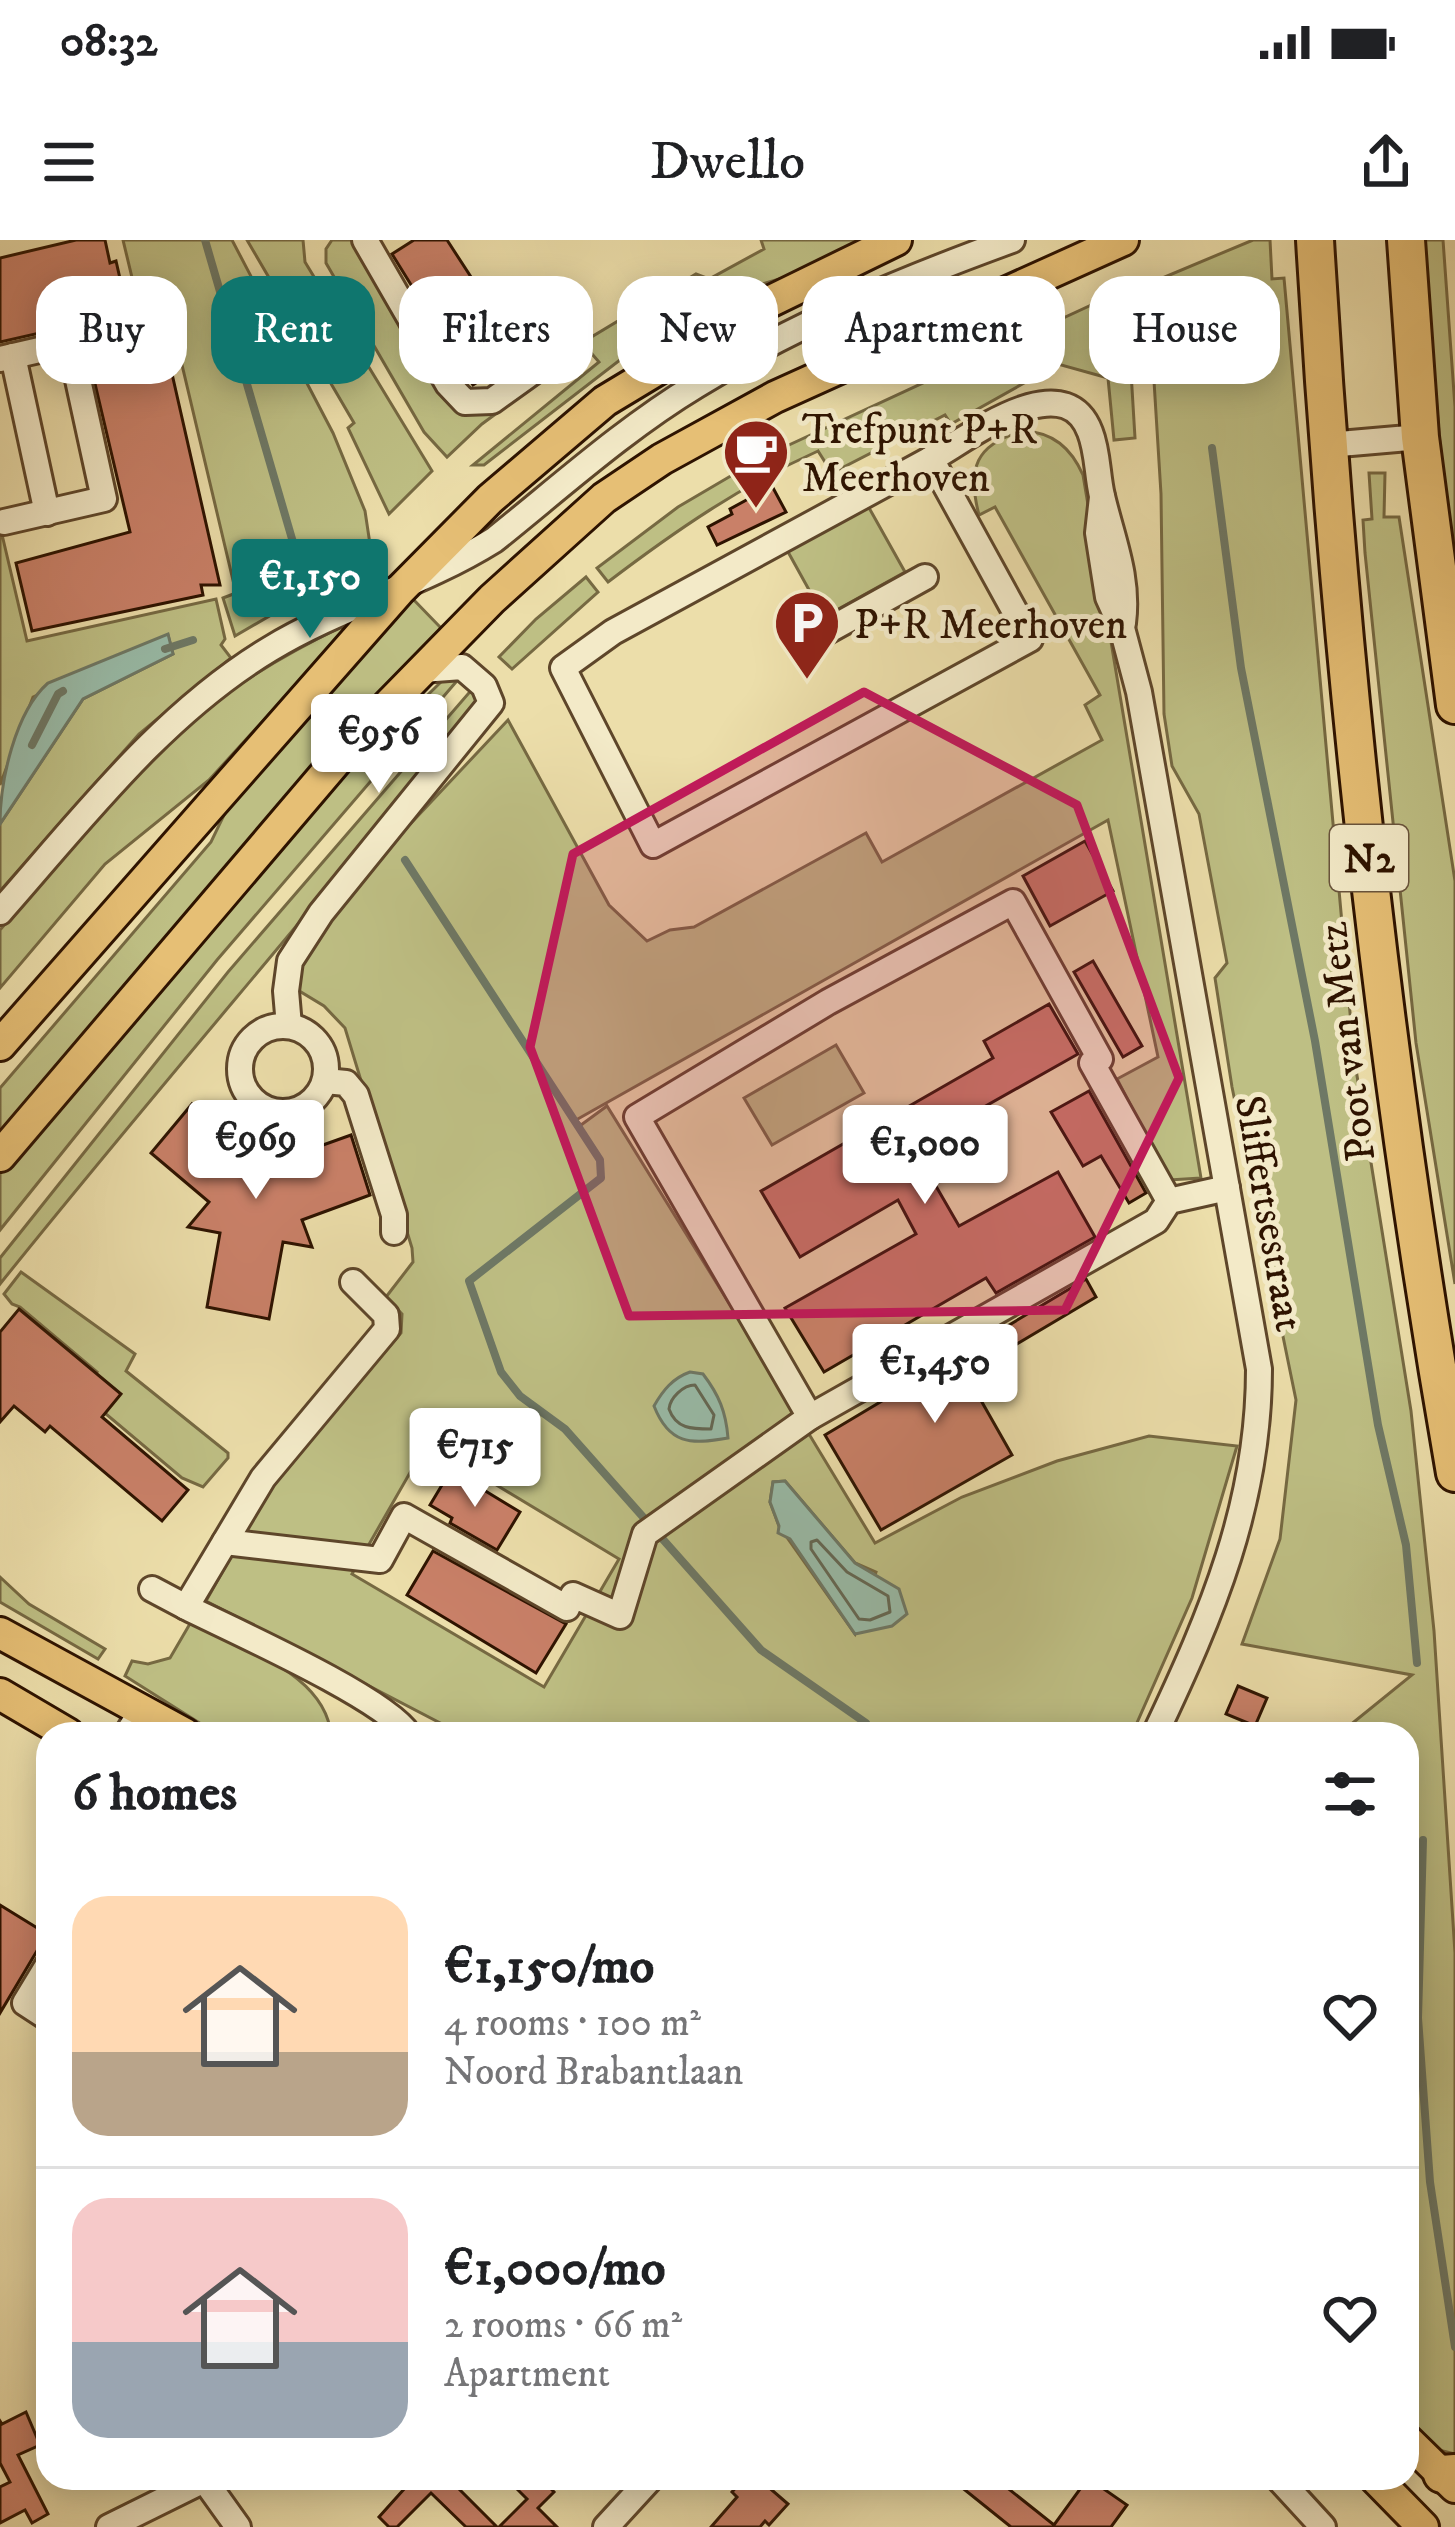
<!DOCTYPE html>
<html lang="en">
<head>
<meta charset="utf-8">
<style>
	:root { --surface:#fff; --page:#f2f2f2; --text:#202124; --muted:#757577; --line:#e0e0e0; --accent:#0f766e }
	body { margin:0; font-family:"IM FELL DW Pica",serif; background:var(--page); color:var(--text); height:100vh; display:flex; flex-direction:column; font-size:45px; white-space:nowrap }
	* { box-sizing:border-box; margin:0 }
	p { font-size:39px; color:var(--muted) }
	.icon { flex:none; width:66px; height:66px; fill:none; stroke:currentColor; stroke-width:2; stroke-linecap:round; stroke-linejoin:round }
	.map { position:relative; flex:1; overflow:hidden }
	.side { position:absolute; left:36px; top:1482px; width:1383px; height:768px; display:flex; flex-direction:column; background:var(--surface); border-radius:36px; box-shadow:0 6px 30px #0003 }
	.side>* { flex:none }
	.hud { position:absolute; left:36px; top:36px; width:1383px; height:108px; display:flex; gap:24px }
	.price { position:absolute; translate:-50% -102px; padding:0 27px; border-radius:12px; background:#fff; color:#222; font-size:39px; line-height:78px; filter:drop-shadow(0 3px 6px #0008) }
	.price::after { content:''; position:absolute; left:50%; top:72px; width:36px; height:27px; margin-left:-18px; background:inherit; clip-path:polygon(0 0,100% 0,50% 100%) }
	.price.selected { background:var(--accent); color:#fff }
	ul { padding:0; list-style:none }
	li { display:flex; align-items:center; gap:36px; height:300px; padding:0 36px }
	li+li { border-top:3px solid var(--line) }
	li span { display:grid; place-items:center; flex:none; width:336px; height:240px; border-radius:36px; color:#555 }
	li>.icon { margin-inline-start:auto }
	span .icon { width:144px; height:144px; fill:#fffc; stroke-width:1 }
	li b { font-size:51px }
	h2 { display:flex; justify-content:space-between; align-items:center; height:144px; padding:0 36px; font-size:51px }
	.chip { padding:0 42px; border-radius:36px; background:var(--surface); box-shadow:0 6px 30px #0003; font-size:42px; line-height:108px }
	.chip.selected { background:var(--accent); color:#fff }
	.status { display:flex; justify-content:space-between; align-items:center; height:84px; padding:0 60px; background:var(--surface); direction:ltr }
	.status svg { height:33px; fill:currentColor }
	header { display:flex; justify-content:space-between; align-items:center; height:156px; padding:0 36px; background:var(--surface); font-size:54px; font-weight:600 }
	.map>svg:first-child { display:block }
	.green { fill:#bebf84; stroke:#766942; stroke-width:3; fill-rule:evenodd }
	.water { fill:#99bca9; stroke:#6e7865; stroke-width:3 }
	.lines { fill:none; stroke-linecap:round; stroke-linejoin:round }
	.shore { stroke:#646854; stroke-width:3 }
	.stream { stroke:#6e7865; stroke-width:8 }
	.building { fill:#c98068; stroke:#2e1300; stroke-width:3 }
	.minor-casing { stroke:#5e462a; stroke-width:30 }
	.major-casing { stroke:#2e1300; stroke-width:36 }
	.highway-casing { stroke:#2e1300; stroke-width:42 }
	.minor { stroke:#f3eac8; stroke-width:24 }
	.major { stroke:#e6bf75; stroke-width:30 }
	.highway { stroke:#e6bf75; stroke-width:36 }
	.marked { fill:#c2185b; fill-opacity:0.2; stroke:#c2185b; stroke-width:9; stroke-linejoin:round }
	.labels { text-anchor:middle; stroke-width:10; stroke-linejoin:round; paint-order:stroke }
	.shield { fill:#f3eac8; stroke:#69543c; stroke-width:3 }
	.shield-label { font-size:39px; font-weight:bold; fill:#2e1300 }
	.poi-label { font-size:42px; fill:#2e1300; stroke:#f3eac8; text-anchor:start }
	.street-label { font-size:42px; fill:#2e1300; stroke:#f3eac8 }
</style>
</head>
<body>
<div class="status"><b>08:32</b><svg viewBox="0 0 49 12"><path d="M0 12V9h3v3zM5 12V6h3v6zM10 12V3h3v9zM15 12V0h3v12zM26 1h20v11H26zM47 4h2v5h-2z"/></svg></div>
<header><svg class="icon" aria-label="menu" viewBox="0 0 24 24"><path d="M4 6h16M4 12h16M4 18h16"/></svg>Dwello<svg class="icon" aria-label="share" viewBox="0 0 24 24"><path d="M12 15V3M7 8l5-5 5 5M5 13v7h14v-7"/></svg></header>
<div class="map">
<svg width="1455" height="2287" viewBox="0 0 1455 2287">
	<rect width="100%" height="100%" fill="#ecdeaa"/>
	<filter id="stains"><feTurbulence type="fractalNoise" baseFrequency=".00167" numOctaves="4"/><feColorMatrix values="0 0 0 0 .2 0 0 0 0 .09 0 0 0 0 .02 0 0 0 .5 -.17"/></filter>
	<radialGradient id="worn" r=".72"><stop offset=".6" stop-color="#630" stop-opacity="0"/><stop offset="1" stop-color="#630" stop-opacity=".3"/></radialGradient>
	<!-- green -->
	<g class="green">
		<path d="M123,0H232L333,193L365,271L373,324L311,352L235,396L223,358L236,353L169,70L141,75Z"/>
		<path d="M247,0H303L305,22L432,231L389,274L348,188L354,183Z"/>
		<path d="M332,0H354L450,157L496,166L564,114L581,82L593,96L696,34L709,39L764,9L761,0H870L793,35L722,56L638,106L484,225H473L599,122L586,107L482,184L447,217L424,192L326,23V9Z"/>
		<path d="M1253,0H1270L1272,39L1284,38L1354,817L1411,1171L1434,1391L1455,1713V2214L1435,2209L1407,2185V1494H1339L1412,1435L1242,1404L1280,1299L1296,1160L1232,847L1215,738L1227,723L1199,574L1172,526L1164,474L1161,254L1148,44Z"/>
		<path d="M1423,0H1443L1455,167V340L1446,277Z"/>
		<path d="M1126,49L1135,198L1114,200L1108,138L1058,124L951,184L945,175L832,233L818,211C742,245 675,291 608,342L597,328L678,267L763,217Z"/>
		<path d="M1023,191C1053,192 1071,208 1083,235L1201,938L1169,940L1117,839L1158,817L1108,580L576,880L581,885L607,866L802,1181L728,1247L809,1194L875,1303L962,1257L1057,1221L1149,1196L1237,1206L1192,1358L1132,1494H453L442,1484L206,1361L271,1245L401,1093L402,1074L386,1057L413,1022L412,1008L345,788L324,766L278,738L367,630L508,480L609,665L647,701L670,690L694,687L866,593L882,622L1102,500L1085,465L1100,455L995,267L979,275C967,229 975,204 1023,191ZM427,1203L619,1319L544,1447L352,1334ZM785,1241L855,1323L876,1332L855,1394L779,1286L770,1262L773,1242Z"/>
		<path d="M1369,233H1385L1384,277H1399L1455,641V1044L1416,803L1365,313L1363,280L1372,279Z"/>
		<path d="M868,266L905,332L824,377L787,310Z"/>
		<path d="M0,286L27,401L216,359L225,399L221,405L231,418L139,494L0,651V584L83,459L173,414L168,395L33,457L0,545Z"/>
		<path d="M586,337L598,352L512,429L499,417L536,379Z"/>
		<path d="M411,357L441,388L0,895V848L211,602L238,546Z"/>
		<path d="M343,386V393L209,540L105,624L0,748V690C56,625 109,554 173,496C224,450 282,416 343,386Z"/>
		<path d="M462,435L217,720L0,990V930L350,518L399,483L444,439Z"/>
		<path d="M474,447L480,462C323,659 157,848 0,1044V1018L228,732Z"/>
		<path d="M836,805L864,853L772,905L744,858Z"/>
		<path d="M21,1032L135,1114L126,1131L228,1213V1218L203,1247L182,1238L81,1153L97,1132L20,1067L12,1064L4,1054Z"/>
		<path d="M0,1337L29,1364L105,1409L98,1419L0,1362Z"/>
		<path d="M191,1382C239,1407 319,1431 330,1488L327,1494H217L125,1436L132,1421L148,1424L170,1418Z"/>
	</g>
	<!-- water -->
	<g class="water">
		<path d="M168,394L173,414L83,459L0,584C0,541 15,472 48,443Z"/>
		<path d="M690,1132L703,1134C719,1155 726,1172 728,1198C690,1205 669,1204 654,1166C663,1150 673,1138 690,1132Z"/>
		<path d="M785,1241L855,1323L899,1349L907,1374L892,1386L855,1394L790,1299L778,1293L779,1286L770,1262L773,1242Z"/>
	</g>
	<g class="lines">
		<!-- shore -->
		<g class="shore">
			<path d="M695,1145L714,1175L711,1189C692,1189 676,1189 669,1169C670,1158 683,1145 695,1145Z"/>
			<path d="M817,1300L847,1332L888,1356L890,1372L870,1380L859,1379L811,1309V1302Z"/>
		</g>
		<!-- stream -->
		<g class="stream">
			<path d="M205,0L297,316"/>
			<path d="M1212,208L1241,428L1315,801L1378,1185L1406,1305L1417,1423"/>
			<path d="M165,409L193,400"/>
			<path d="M32,505L58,454L63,451"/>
			<path d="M405,620L600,920L601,938L469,1041L501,1132L520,1156L565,1189L761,1410L866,1483"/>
			<path d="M1423,1600L1418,1778L1430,1942L1455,2107"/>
		</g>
	</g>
	<!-- building -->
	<g class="building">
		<path d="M76,0H105L110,23L116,21L131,87L160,81L220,345H201L203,355L32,391L16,323L130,292L83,93L66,87L0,102V18Z"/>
		<path d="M414,0H447L521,114L473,145L392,14Z"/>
		<path d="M772,246L786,272L717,305L708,287L732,274L730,269Z"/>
		<path d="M1085,601L1113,651L1050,686L1023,636Z"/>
		<path d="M1093,721L1142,806L1123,817L1074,732Z"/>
		<path d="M1049,764L1078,814L936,894L955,928L933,941L959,986L1058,932L1095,997L996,1053L986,1038L824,1132L785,1068L916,994L898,960L800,1017L761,951L993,818L984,801Z"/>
		<path d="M1089,851L1146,953L1129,963L1101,916L1083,926L1051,872Z"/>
		<path d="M192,864L251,915L270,892L281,920L351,895L370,955L302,980L312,1007L283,1002L269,1079L207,1067L220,993L188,987L209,962L151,913Z"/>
		<path d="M1086,1039L1096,1057L966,1134L1012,1215L881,1290L825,1195Z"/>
		<path d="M19,1069L121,1154L102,1177L188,1250L162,1281L50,1186L45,1192L14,1166L0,1182V1092Z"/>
		<path d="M451,1230L520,1272L497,1310L450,1283L452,1278L430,1265Z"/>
		<path d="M433,1311L566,1384L536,1433L407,1355Z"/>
		<path d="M1238,1446L1267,1458L1255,1486L1226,1474Z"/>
		<path d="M0,1665L47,1694L0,1773Z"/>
		<path d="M26,2172L40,2205L18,2215L48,2274L32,2283L25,2270L0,2283V2247L10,2242L0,2223V2181L2,2184Z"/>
		<path d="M414,2238H448L497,2287H466L431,2253L397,2287H389L379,2277Z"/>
		<path d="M506,2238H541L554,2252L538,2268L557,2287H499L527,2259Z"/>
		<path d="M744,2238H758L788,2264L769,2285L765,2281L760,2287H711L737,2257L732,2252Z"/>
		<path d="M950,2238H995L1054,2285L1088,2238L1127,2265L1111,2287H1011Z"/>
	</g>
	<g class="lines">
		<!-- minor casing -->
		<g class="minor-casing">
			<g id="minor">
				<path d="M365,0L448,144L465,162L492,161L538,128"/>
				<path d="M13,116L47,273"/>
				<path d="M0,119L70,103L104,259L4,282"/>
				<path d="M1328,205L1420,197"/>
				<path d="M931,219L1030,399L653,605L563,428L613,392Z"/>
				<path d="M931,219C969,198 1064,123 1090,192C1098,212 1097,235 1102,256C1112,299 1129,337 1123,383"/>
				<path d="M1102,257L1098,293L1108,357L1122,388L1139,452L1259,1129C1259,1264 1212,1374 1155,1494"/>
				<path d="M820,395L925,337"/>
				<path d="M0,672C82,579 162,474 270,409C341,366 422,345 494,300C559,248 624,189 697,145C796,84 902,40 1012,0"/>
				<circle cx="283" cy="829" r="43"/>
				<path d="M289,786L286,751L290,721L321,673L491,463L484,446L462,427L422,430"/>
				<path d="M325,841L346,843L356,855L394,975V992"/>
				<path d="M1169,961L1156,981L810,1177L637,877L828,762L1013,662L1100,819L1092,823L1169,961L1227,948"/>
				<path d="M353,1042L386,1075L387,1089L263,1238L186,1367C232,1390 385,1458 408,1494"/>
				<path d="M225,1302L380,1320L404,1276L567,1368L573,1355L620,1376L645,1294L810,1177"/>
				<path d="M152,1349L186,1367"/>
				<path d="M127,1494L142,1470"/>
				<path d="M48,1725L25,1763L48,1778"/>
				<path d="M203,2238L238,2287"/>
				<path d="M1278,2238L1323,2287"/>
				<path d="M109,2287L208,2238"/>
				<path d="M606,2287L651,2238"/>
			</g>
		</g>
		<!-- major casing -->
		<g class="major-casing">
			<g id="major">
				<path d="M0,805L399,351L490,259L605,161L769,62L896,0"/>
				<path d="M0,916L355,499L492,359L604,258L662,219L775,157L1123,0"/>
				<path d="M0,1393L185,1494"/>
				<path d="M0,1454L68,1494"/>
				<path d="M1407,2200L1455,2247"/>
				<path d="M1375,2238L1423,2287"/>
			</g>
		</g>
		<!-- highway casing -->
		<g class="highway-casing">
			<g id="highway">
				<path d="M1315,0C1339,413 1384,825 1455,1233"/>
				<path d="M1406,0L1420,197L1455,465"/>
				<path d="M1442,2234L1455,2233"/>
			</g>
		</g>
		<!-- minor -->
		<use href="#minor" class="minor"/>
		<!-- major -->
		<use href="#major" class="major"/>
		<!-- highway -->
		<use href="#highway" class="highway"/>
	</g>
	<!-- marked area -->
	<path class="marked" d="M864,452L1077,565L1179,838L1065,1070L629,1076L530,807L573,614Z"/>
	<!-- icons -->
	<defs>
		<g id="cafe-pin" transform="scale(3.45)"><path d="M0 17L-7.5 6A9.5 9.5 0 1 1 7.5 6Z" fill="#8f2418" stroke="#f3eac8"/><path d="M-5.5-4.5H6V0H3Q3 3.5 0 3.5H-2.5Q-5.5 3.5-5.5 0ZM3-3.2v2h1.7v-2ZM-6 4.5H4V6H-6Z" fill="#fff"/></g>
		<g id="parking-pin" transform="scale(3.45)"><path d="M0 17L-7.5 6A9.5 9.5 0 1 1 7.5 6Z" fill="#8f2418" stroke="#f3eac8"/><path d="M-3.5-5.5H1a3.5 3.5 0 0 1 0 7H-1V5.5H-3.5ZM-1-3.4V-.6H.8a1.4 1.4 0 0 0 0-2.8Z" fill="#fff"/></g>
	</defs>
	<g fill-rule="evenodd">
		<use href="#cafe-pin" x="756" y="212"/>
		<use href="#parking-pin" x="807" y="383"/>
	</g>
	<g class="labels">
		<!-- shield labels -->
		<rect class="shield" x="1330" y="585" width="78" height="66" rx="9"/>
		<g class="shield-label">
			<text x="1369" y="632">N2</text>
		</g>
		<!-- poi labels -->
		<g class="poi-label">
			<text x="802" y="203">Trefpunt P+R<tspan x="802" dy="48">Meerhoven</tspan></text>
			<text x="854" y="398">P+R Meerhoven</text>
		</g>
		<!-- street labels -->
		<g class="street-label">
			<text transform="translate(1345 802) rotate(-97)" y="15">Poot van Metz</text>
			<text transform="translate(1271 973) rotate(80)" y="15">Sliffertsestraat</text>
		</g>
	</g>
	<rect width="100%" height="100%" filter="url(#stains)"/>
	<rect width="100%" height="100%" fill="url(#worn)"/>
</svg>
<b class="price selected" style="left:310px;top:401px">€1,150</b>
<b class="price" style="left:379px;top:556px">€956</b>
<b class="price" style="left:256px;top:962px">€969</b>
<b class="price" style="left:925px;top:967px">€1,000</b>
<b class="price" style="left:935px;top:1186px">€1,450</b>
<b class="price" style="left:475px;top:1270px">€715</b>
<div class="hud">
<a class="chip">Buy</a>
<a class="chip selected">Rent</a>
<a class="chip">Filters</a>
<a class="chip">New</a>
<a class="chip">Apartment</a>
<a class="chip">House</a>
</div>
<section class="side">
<h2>6 homes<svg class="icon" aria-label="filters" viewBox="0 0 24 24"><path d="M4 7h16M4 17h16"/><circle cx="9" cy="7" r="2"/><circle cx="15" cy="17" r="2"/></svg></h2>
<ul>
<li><span style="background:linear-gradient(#ffd9b3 65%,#b9a48a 0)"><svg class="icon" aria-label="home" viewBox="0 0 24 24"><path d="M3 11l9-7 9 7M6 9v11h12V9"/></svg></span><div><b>€1,150/mo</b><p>4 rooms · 100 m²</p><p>Noord Brabantlaan</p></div><svg class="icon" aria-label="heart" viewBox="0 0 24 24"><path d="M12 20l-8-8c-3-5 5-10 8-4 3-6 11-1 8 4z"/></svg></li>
<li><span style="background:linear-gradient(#f6c9c9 60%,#9aa5b1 0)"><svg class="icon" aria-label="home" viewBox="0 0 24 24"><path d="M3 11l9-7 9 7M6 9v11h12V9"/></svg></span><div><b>€1,000/mo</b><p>2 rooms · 66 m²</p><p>Apartment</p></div><svg class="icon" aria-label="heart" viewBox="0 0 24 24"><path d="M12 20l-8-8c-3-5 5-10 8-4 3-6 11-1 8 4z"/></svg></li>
</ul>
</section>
</div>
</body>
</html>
